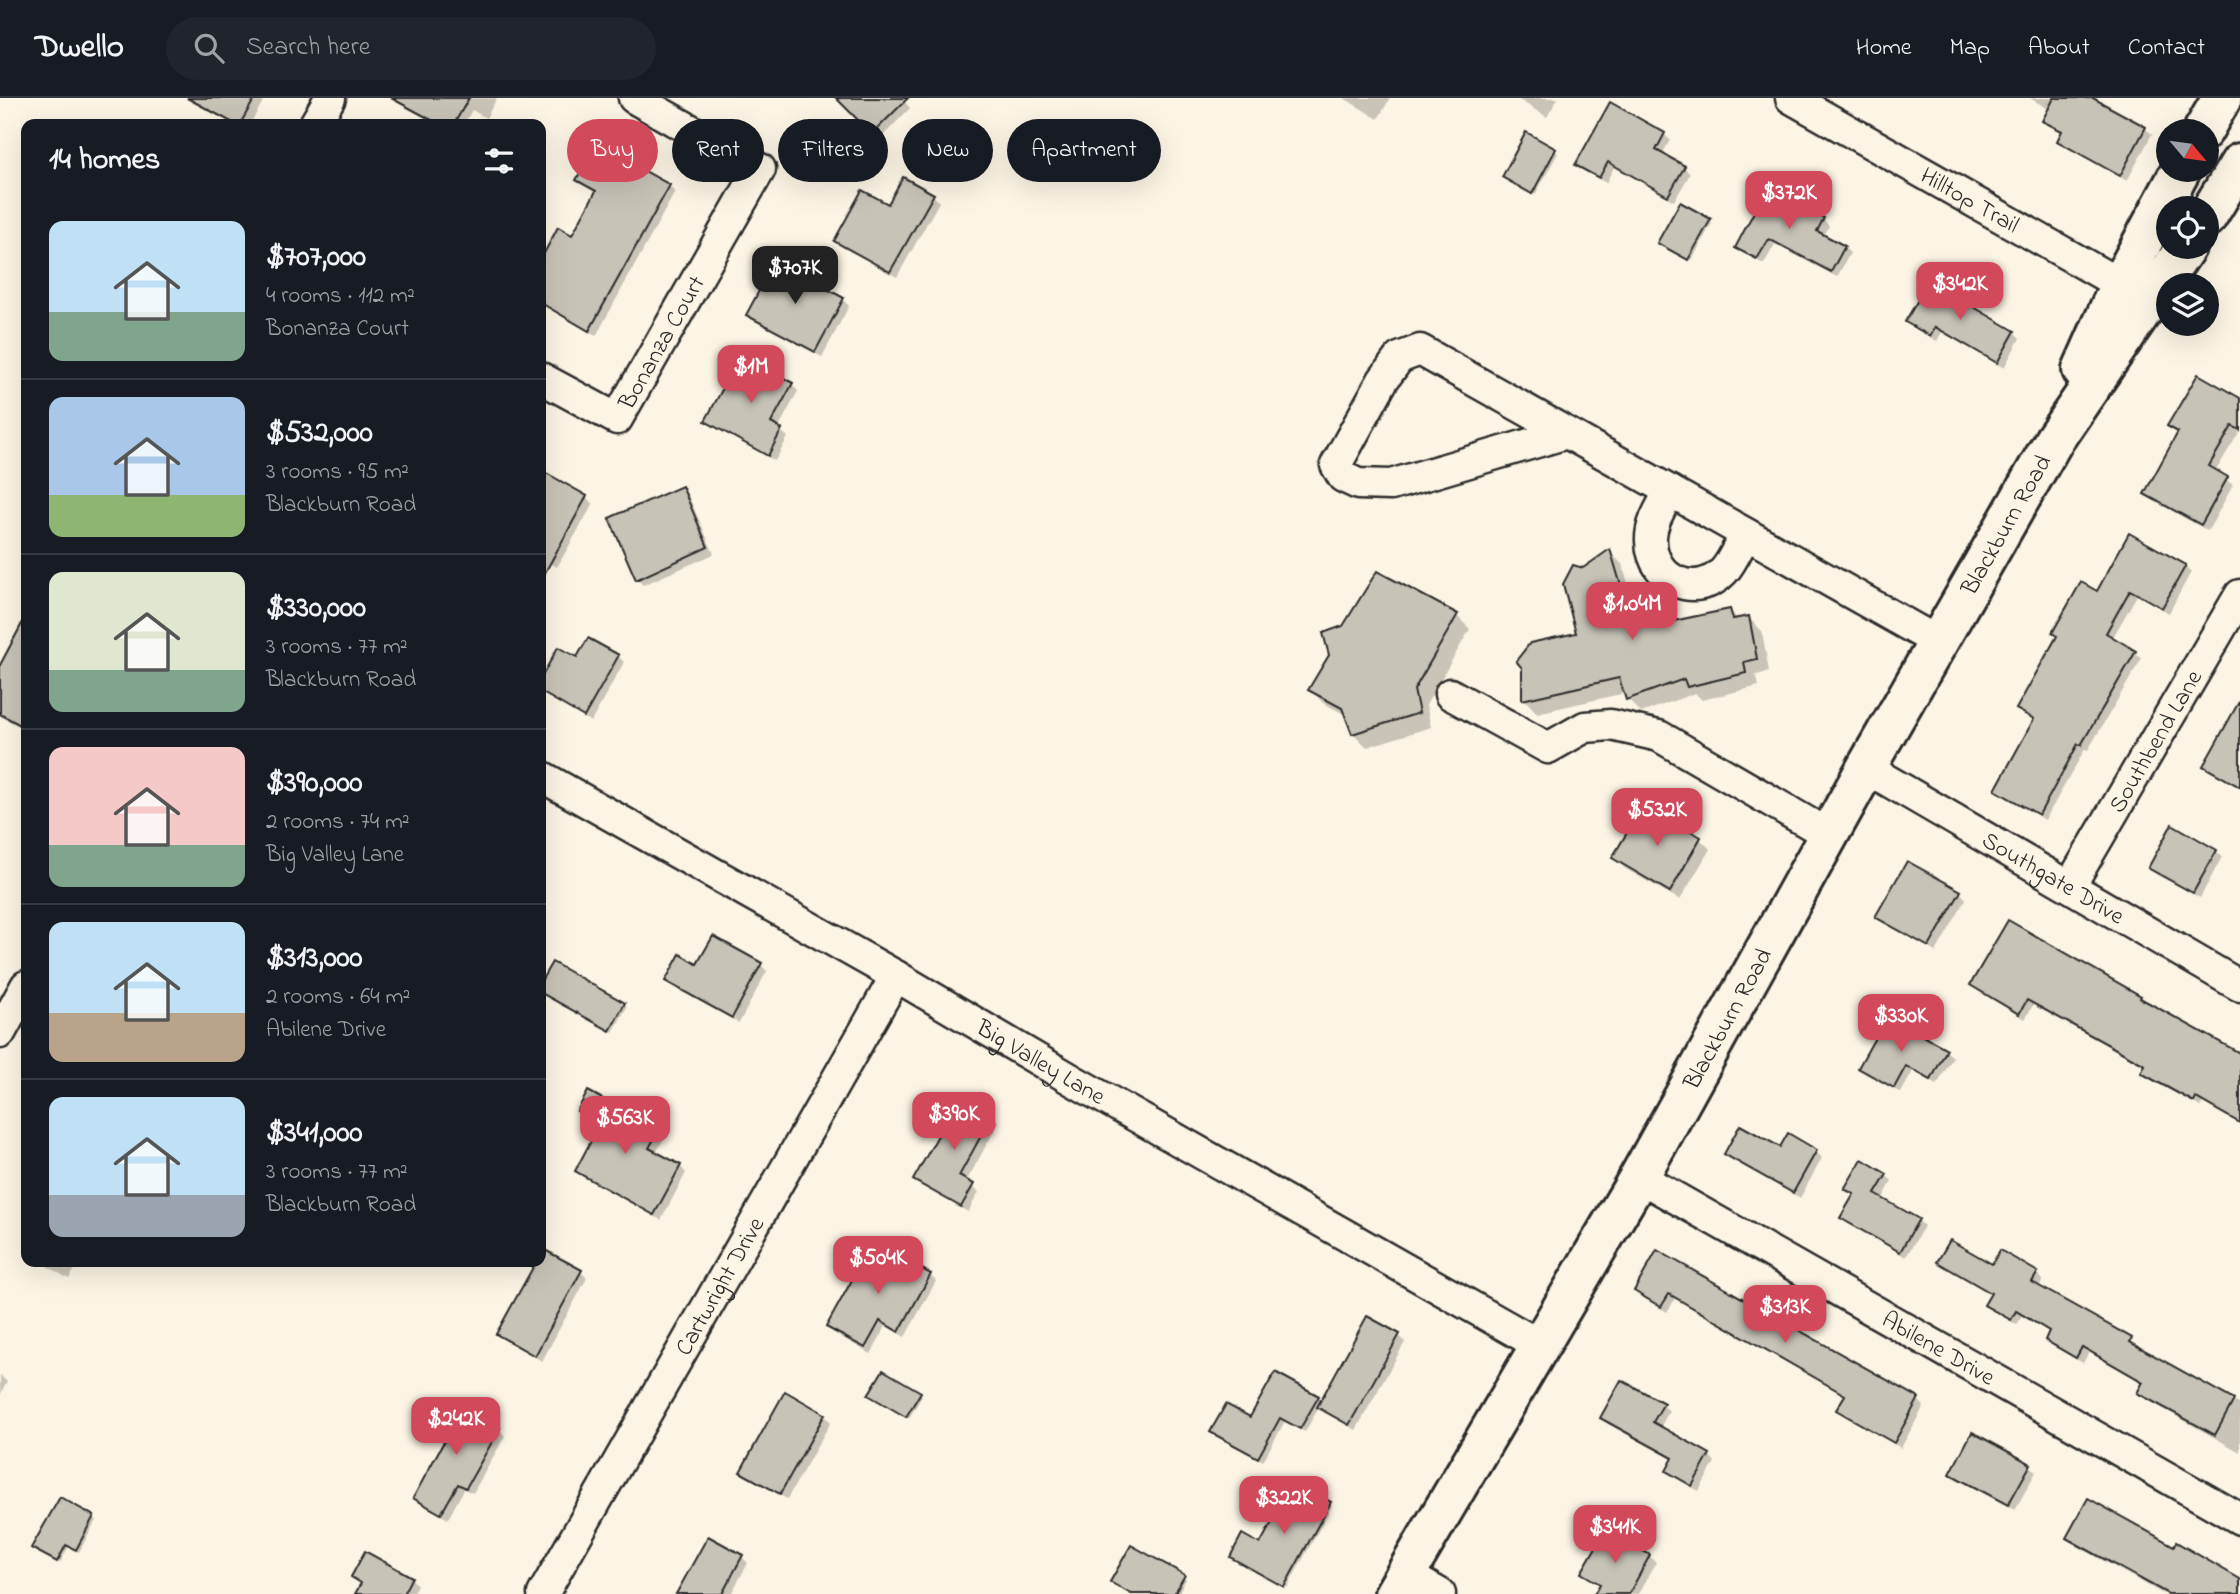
<!DOCTYPE html>
<html lang="en">
<head>
<meta charset="utf-8">
<style>
	:root { --surface:#171b24; --page:#20242c; --text:#f1f3f6; --muted:#9ea1a6; --line:#363941; --accent:#d1495b }
	body { margin:0; font-family:"Indie Flower",sans-serif; background:var(--page); color:var(--text); height:100vh; display:flex; flex-direction:column; font-size:26px; white-space:nowrap }
	* { box-sizing:border-box; margin:0 }
	p { font-size:23px; color:var(--muted) }
	.icon { flex:none; width:38px; height:38px; fill:none; stroke:currentColor; stroke-width:2; stroke-linecap:round; stroke-linejoin:round }
	.map { position:relative; flex:1; overflow:hidden }
	.drawer { position:absolute; left:21px; top:21px; width:525px; height:1148px; display:flex; flex-direction:column; background:var(--surface); border-radius:14px; box-shadow:0 7px 28px #0002 }
	.drawer>* { flex:none }
	.guide { position:absolute; left:567px; top:21px; width:665px; height:63px; display:flex; gap:14px }
	.needle { width:46px; rotate:119deg }
	.buttons { position:absolute; left:2156px; top:21px; display:grid; gap:14px }
	.buttons a { display:grid; place-items:center; width:63px; height:63px; border-radius:50%; background:var(--surface); box-shadow:0 7px 28px #0002; font-size:35px }
	.price { position:absolute; translate:-50% -60px; padding:0 16px; border-radius:14px; background:var(--accent); color:#fff; font-size:23px; line-height:46px; filter:drop-shadow(0 2px 4px #0008) }
	.price::after { content:''; position:absolute; left:50%; top:42px; width:21px; height:16px; margin-left:-10px; background:inherit; clip-path:polygon(0 0,100% 0,50% 100%) }
	.price.on { background:#222; color:#fff }
	ul { padding:0; list-style:none }
	li { display:flex; align-items:center; gap:21px; height:175px; padding:0 28px }
	li+li { border-top:2px solid var(--line) }
	li span { display:grid; place-items:center; flex:none; width:196px; height:140px; border-radius:14px; color:#555 }
	li>.icon { margin-inline-start:auto }
	span .icon { width:84px; height:84px; fill:#fffc; stroke-width:1 }
	li b { font-size:30px }
	h2 { display:flex; justify-content:space-between; align-items:center; height:84px; padding:0 28px; font-size:30px }
	.tag { padding:0 24px; border-radius:32px; background:var(--surface); box-shadow:0 7px 28px #0002; font-size:24px; line-height:63px }
	.tag.on { background:var(--accent); color:#fff }
	header { display:flex; align-items:center; gap:42px; box-sizing:border-box; height:98px; padding:0 35px; background:var(--surface); border-bottom:2px solid var(--line) }
	header strong { font-size:33px }
	nav { display:flex; gap:38px; margin-inline-start:auto; font-size:24px }
	.search { width:490px; height:63px; background:var(--page); display:flex; align-items:center; gap:18px; box-sizing:border-box; padding:0 24px; border-radius:38px; color:var(--muted); font-size:26px }
	.map>svg:first-child { display:block }
	.shadow { fill:#0003 }
	.building { fill:#c8c3b7; stroke:#2b2b2b; stroke-width:2 }
	.lines { fill:none; stroke-linecap:round; stroke-linejoin:round }
	.minor-casing { stroke:#2b2b2b; stroke-width:35 }
	.major-casing { stroke:#2b2b2b; stroke-width:44 }
	.minor { stroke:#fcf5e5; stroke-width:30 }
	.major { stroke:#fcf5e5; stroke-width:38 }
	.labels { text-anchor:middle; stroke-width:7; stroke-linejoin:round; paint-order:stroke }
	.street-label { font-size:24px; fill:#2b2b2b; stroke:#fcf5e5 }
</style>
</head>
<body>
<header>
<strong>Dwello</strong>
<div class="search"><svg class="icon" aria-label="search" viewBox="0 0 24 24"><circle cx="10" cy="10" r="6"/><path d="M15 15l6 6"/></svg>Search here</div>
<nav><a>Home</a><a>Map</a><a>About</a><a>Contact</a></nav>
</header>
<div class="map">
<svg width="2240" height="1496" viewBox="0 0 2240 1496">
	<rect width="100%" height="100%" fill="#fcf5e5"/>
	<filter id="ink" filterUnits="userSpaceOnUse"><feTurbulence type="fractalNoise" baseFrequency=".0143" numOctaves="2"/><feDisplacementMap in="SourceGraphic" scale="14" xChannelSelector="R" yChannelSelector="G"/><feConvolveMatrix kernelMatrix="1 2 1 2 8 2 1 2 1" color-interpolation-filters="sRGB"/></filter>
	<g filter="url(#ink)">
		<!-- shadow -->
		<g class="shadow">
			<path d="M185,0H265L250,26H233Z"/>
			<path d="M405,0H497L486,20L472,12L464,26H436L409,11L402,5Z"/>
			<path d="M839,0H901L910,10L880,41Z"/>
			<path d="M1344,0H1390L1378,21Z"/>
			<path d="M1516,0H1558L1547,19Z"/>
			<path d="M2030,0H2090L2145,30L2152,36L2127,83L2066,49L2059,43L2063,35L2044,22L2050,12Z"/>
			<path d="M1664,36L1670,42L1662,57L1684,69L1690,76L1674,103L1614,69L1606,85L1584,73L1577,66Z"/>
			<path d="M1526,37L1558,55L1535,97L1507,81Z"/>
			<path d="M904,81L933,97L939,104L897,179L842,149L836,142L888,108Z"/>
			<path d="M578,82L669,88L675,94L596,238L541,206V164L559,132L572,139L597,95Z"/>
			<path d="M1823,121L1829,128L1824,138L1844,149L1850,155L1837,179L1775,146L1764,166L1744,156L1737,149Z"/>
			<path d="M1710,123L1712,125L1692,162L1660,144Z"/>
			<path d="M843,202L849,208L822,259L755,223L748,216Z"/>
			<path d="M1908,224L2014,234L2020,240L2004,270L1942,234L1937,243L1914,230Z"/>
			<path d="M792,286L798,293L778,331L788,339L775,363L714,329L707,323Z"/>
			<path d="M2240,302V333L2215,374L2233,387L2208,433L2153,402L2146,396L2180,336L2169,328Z"/>
			<path d="M541,374L586,399L593,406L557,469L541,460Z"/>
			<path d="M682,390L688,397L714,456L643,487L637,481Z"/>
			<path d="M1609,453L1622,466L1637,514L1653,511L1667,526L1730,513L1738,522L1749,520L1762,533L1769,574L1756,577L1759,588L1702,602L1695,595L1641,615L1628,601L1625,595L1537,615L1524,601L1579,536L1583,471Z"/>
			<path d="M2185,468L2191,474L2169,515L2137,497L2112,541L2142,560L2088,652L2085,651L2045,722L2003,698L1997,692L2035,623L2019,611L2097,495Z"/>
			<path d="M1457,518L1470,531L1426,607L1431,629L1367,649L1353,635L1346,617L1323,605L1310,591Z"/>
			<path d="M25,524L26,525V632L0,618V571Z"/>
			<path d="M559,551L578,562L618,558L624,564L591,624L541,595V584Z"/>
			<path d="M2240,618V690L2211,674L2205,668Z"/>
			<path d="M1645,708L1700,741L1710,751L1680,802L1624,770L1614,760Z"/>
			<path d="M2216,753L2222,759L2200,800L2156,776L2150,770Z"/>
			<path d="M1960,794L1966,801L1936,854L1884,825L1877,819Z"/>
			<path d="M552,866L627,909L613,934L541,894V887Z"/>
			<path d="M761,867L767,873L739,925L674,889L667,883L698,868Z"/>
			<path d="M1972,887L2140,899L2148,906L2240,963V1026L2203,1005L2201,1009L2149,981L2143,975L2146,969L2033,907L2025,921L1978,893Z"/>
			<path d="M1888,920L1946,953L1953,959L1937,987L1913,973L1901,995L1866,976L1860,970Z"/>
			<path d="M960,1000L992,1018L999,1024L966,1084L979,1094L968,1114L922,1088L915,1081Z"/>
			<path d="M579,1013L658,1033L664,1040L656,1055L680,1068L686,1075L661,1122L583,1079L577,1073L601,1028Z"/>
			<path d="M1780,1052L1816,1053L1822,1060L1800,1100L1732,1062L1726,1055Z"/>
			<path d="M1886,1077L1892,1083L1882,1102L1918,1122L1924,1128L1906,1159L1848,1126L1842,1120L1855,1098L1847,1091Z"/>
			<path d="M544,1153L581,1174L587,1180L542,1263L505,1242L498,1236L538,1164H541Z"/>
			<path d="M1658,1155L1918,1302L1924,1308L1901,1350L1844,1318L1838,1312L1846,1298L1675,1201L1667,1214L1642,1199L1636,1193Z"/>
			<path d="M40,1164H79L69,1181Z"/>
			<path d="M280,1164H291L288,1169Z"/>
			<path d="M1939,1164L2037,1175L2043,1182L2039,1189L2131,1242L2136,1250L2240,1307V1354L2146,1301L2139,1294L2144,1286L2089,1254L2083,1265L2053,1248L2047,1241L2051,1235L2022,1218L2017,1227L1993,1213L1987,1207L1992,1197L1946,1170Z"/>
			<path d="M930,1177L936,1183L905,1239L886,1228L871,1256L834,1235L828,1229Z"/>
			<path d="M1399,1237L1405,1244L1356,1332L1325,1315L1319,1309L1305,1334L1285,1323L1263,1363L1212,1333L1318,1299L1321,1303Z"/>
			<path d="M0,1277L7,1284L0,1297Z"/>
			<path d="M920,1295L922,1298L909,1320L873,1300Z"/>
			<path d="M786,1296L824,1317L831,1324L787,1401L749,1380L743,1374Z"/>
			<path d="M1663,1307L1669,1313L1660,1330L1709,1357L1715,1364L1699,1393L1674,1379L1668,1373L1674,1362L1608,1326L1602,1319Z"/>
			<path d="M443,1320L499,1331L505,1338L473,1395L464,1391L448,1421L421,1406L415,1400L454,1329Z"/>
			<path d="M2030,1367L2036,1374L2015,1412L1958,1382L1952,1376Z"/>
			<path d="M61,1401L96,1422L79,1454L69,1448L60,1465L36,1452Z"/>
			<path d="M1330,1406L1332,1408L1287,1490L1234,1461L1260,1448Z"/>
			<path d="M2068,1439L2175,1450L2240,1483V1496H2163L2077,1448Z"/>
			<path d="M709,1440L742,1459L748,1465L731,1496H678Z"/>
			<path d="M1649,1458L1656,1464L1638,1496H1596L1601,1488L1583,1475Z"/>
			<path d="M353,1479L411,1480L417,1487L412,1496H357L362,1487Z"/>
			<path d="M1184,1479L1186,1481L1178,1496H1132Z"/>
		</g>
		<!-- building -->
		<g class="building">
			<path d="M187,0H255L240,26H235Z"/>
			<path d="M391,0H469L454,26H439Z"/>
			<path d="M836,0H908L872,36Z"/>
			<path d="M2054,0H2093L2146,29L2120,78L2057,43L2062,33L2042,23Z"/>
			<path d="M1610,4L1665,35L1656,52L1685,68L1668,98L1608,64L1599,80L1575,67Z"/>
			<path d="M1526,34L1556,51L1532,96L1502,79Z"/>
			<path d="M596,46L670,87L589,233L541,205V161L558,129L572,137L596,93L576,82Z"/>
			<path d="M903,79L934,96L890,174L834,143L862,92L888,106Z"/>
			<path d="M1767,89L1824,120L1817,133L1845,148L1831,174L1769,141L1757,161L1735,150Z"/>
			<path d="M1680,104L1711,121L1688,162L1657,145Z"/>
			<path d="M775,163L844,200L815,254L746,217Z"/>
			<path d="M1929,183L2015,233L1997,265L1935,229L1930,238L1905,224Z"/>
			<path d="M741,257L793,285L771,325L782,331L768,358L705,323Z"/>
			<path d="M2198,276L2240,300V332L2232,328L2209,368L2228,379L2201,427L2144,396L2178,334L2167,328Z"/>
			<path d="M541,372L587,398L541,482Z"/>
			<path d="M682,388L708,449L636,482L609,420Z"/>
			<path d="M2129,435L2186,467L2162,510L2130,492L2106,535L2136,553L2081,647L2078,646L2039,717L1995,692L2034,621L2016,611L2057,538L2052,535L2081,484L2097,493Z"/>
			<path d="M1610,451L1629,514L1653,509L1659,526L1730,511L1733,521L1749,518L1757,561L1744,564L1746,575L1687,589L1684,581L1626,602L1619,580L1522,602V570L1516,563L1530,545L1576,535L1563,486L1573,467L1583,470Z"/>
			<path d="M1377,473L1458,516L1414,592L1419,615L1352,636L1342,610L1308,592L1329,557L1323,535L1343,528Z"/>
			<path d="M26,518V630L0,616V567Z"/>
			<path d="M588,540L619,557L584,619L541,594V580L558,549L577,559Z"/>
			<path d="M2240,602V689L2203,668Z"/>
			<path d="M1644,706L1701,739L1670,794L1612,760Z"/>
			<path d="M2172,726L2217,752L2193,795L2148,770Z"/>
			<path d="M1907,763L1961,793L1929,849L1875,819Z"/>
			<path d="M2008,822L2141,898L2140,900L2240,955V1025L2196,1000L2194,1004L2141,975L2145,967L2027,902L2019,916L1970,887Z"/>
			<path d="M713,838L762,865L732,920L665,883L680,856L697,866Z"/>
			<path d="M552,864L625,905L610,933L541,895V883Z"/>
			<path d="M1887,918L1947,951L1931,982L1906,968L1894,990L1858,970Z"/>
			<path d="M588,993L659,1032L649,1050L681,1067L654,1117L575,1073L600,1026L577,1013Z"/>
			<path d="M960,998L993,1016L959,1078L974,1086L961,1109L913,1082Z"/>
			<path d="M1740,1027L1780,1049L1788,1035L1817,1052L1793,1095L1724,1056Z"/>
			<path d="M1862,1061L1887,1076L1875,1096L1919,1121L1900,1154L1840,1120L1854,1096L1844,1091Z"/>
			<path d="M1950,1142L1992,1166L2000,1152L2038,1174L2032,1184L2132,1240L2130,1244L2234,1302L2215,1337L2137,1295L2143,1284L2082,1249L2076,1260L2045,1242L2049,1233L2016,1213L2011,1222L1984,1207L1991,1195L1937,1164Z"/>
			<path d="M873,1144L931,1176L899,1234L880,1223L865,1250L826,1229Z"/>
			<path d="M543,1151L582,1172L535,1258L496,1236L536,1164H541Z"/>
			<path d="M1657,1152L1919,1300L1894,1345L1836,1312L1845,1297L1669,1196L1661,1209L1634,1193Z"/>
			<path d="M1367,1218L1400,1236L1349,1327L1317,1309Z"/>
			<path d="M883,1272L921,1294L906,1319L868,1297Z"/>
			<path d="M1275,1274L1319,1298L1300,1331L1280,1320L1258,1360L1210,1334L1226,1306L1250,1319Z"/>
			<path d="M1621,1282L1664,1305L1653,1324L1710,1356L1692,1388L1666,1373L1673,1360L1600,1320Z"/>
			<path d="M785,1293L825,1316L780,1396L740,1374Z"/>
			<path d="M450,1303L500,1330L466,1390L458,1386L441,1416L413,1400L453,1327L441,1320Z"/>
			<path d="M1972,1334L2031,1366L2008,1407L1950,1376Z"/>
			<path d="M1294,1384L1331,1404L1284,1489L1230,1459L1242,1436L1260,1446Z"/>
			<path d="M60,1399L94,1418L76,1452L66,1447L57,1464L31,1450Z"/>
			<path d="M2088,1400L2174,1448L2176,1444L2240,1481V1496H2168L2066,1440Z"/>
			<path d="M1606,1432L1650,1457L1629,1496H1594L1600,1486L1581,1475Z"/>
			<path d="M708,1438L743,1457L722,1496H676Z"/>
			<path d="M1131,1447L1185,1477L1174,1496H1131L1110,1484Z"/>
			<path d="M365,1453L412,1479L403,1496H355L361,1485L351,1479Z"/>
		</g>
		<g class="lines">
			<!-- minor casing -->
			<g class="minor-casing">
				<g id="minor">
					<path id="s1" d="M1791,0L2137,196"/>
					<path d="M315,26L330,0"/>
					<path id="s2" d="M541,280L617,321L760,71L634,0"/>
					<path d="M1567,335L1391,387L1358,386L1343,379L1336,367L1383,282L1399,260L1420,252L1938,544"/>
					<path d="M1670,393C1662,408 1650,425 1651,443C1652,483 1697,502 1724,473C1733,463 1739,447 1746,436"/>
					<path d="M1450,596L1548,650L1585,629L1611,627L1659,638L1829,737"/>
					<path id="s3" d="M1866,670L2240,888"/>
					<path id="s4" d="M541,678L896,878L1074,983L1541,1248"/>
					<path id="s5" d="M2070,788L2240,497"/>
					<path d="M0,935L26,888"/>
					<path id="s6" d="M1639,1079L2240,1421"/>
					<path d="M1405,1476L1440,1496"/>
					<path id="s7" d="M543,1496L896,878"/>
				</g>
			</g>
			<!-- major casing -->
			<g class="major-casing">
				<g id="major">
					<path d="M2203,33L2222,0"/>
					<path d="M2207,119L2240,65"/>
					<path d="M2082,272L2120,186L2181,72"/>
					<path id="s8" d="M1394,1496L1639,1079L1866,670L2054,342L2186,149"/>
				</g>
			</g>
			<!-- minor -->
			<use href="#minor" class="minor"/>
			<!-- major -->
			<use href="#major" class="major"/>
		</g>
	</g>
	<g class="labels">
		<!-- street labels -->
		<g class="street-label">
			<text dy="8" stroke="none"><textPath href="#s1" startOffset="206">Hilltop Trail</textPath></text>
			<text dy="8" stroke="none"><textPath href="#s2" startOffset="175">Bonanza Court</textPath></text>
			<text dy="8" stroke="none"><textPath href="#s8" startOffset="1232">Blackburn Road</textPath></text>
			<text dy="8" stroke="none"><textPath href="#s5" startOffset="168">Southbend Lane</textPath></text>
			<text dy="8" stroke="none"><textPath href="#s3" startOffset="217">Southgate Drive</textPath></text>
			<text dy="8" stroke="none"><textPath href="#s8" startOffset="665">Blackburn Road</textPath></text>
			<text dy="8" stroke="none"><textPath href="#s4" startOffset="576">Big Valley Lane</textPath></text>
			<text dy="8" stroke="none"><textPath href="#s7" startOffset="355">Cartwright Drive</textPath></text>
			<text dy="8" stroke="none"><textPath href="#s6" startOffset="345">Abilene Drive</textPath></text>
		</g>
	</g>
</svg>
<div class="buttons">
<a><svg class="needle" viewBox="-14 -14 28 28"><path d="M0-13l5 13h-10z" fill="#e53935"/><path d="M0 13l5-13h-10z" fill="#9ea1a6"/></svg></a>
<a><svg class="icon" aria-label="locate" viewBox="0 0 24 24"><circle cx="12" cy="12" r="6"/><path d="M12 2v4M12 18v4M2 12h4M18 12h4"/></svg></a>
<a><svg class="icon" aria-label="layers" viewBox="0 0 24 24"><path d="M12 4l9 5-9 5-9-5zM3 14l9 5 9-5"/></svg></a>
</div>
<b class="price" style="left:1789px;top:133px">$372K</b>
<b class="price on" style="left:795px;top:208px">$707K</b>
<b class="price" style="left:1960px;top:224px">$342K</b>
<b class="price" style="left:751px;top:307px">$1M</b>
<b class="price" style="left:1632px;top:544px">$1.04M</b>
<b class="price" style="left:1657px;top:750px">$532K</b>
<b class="price" style="left:1901px;top:956px">$330K</b>
<b class="price" style="left:954px;top:1054px">$390K</b>
<b class="price" style="left:625px;top:1058px">$563K</b>
<b class="price" style="left:878px;top:1198px">$504K</b>
<b class="price" style="left:1785px;top:1247px">$313K</b>
<b class="price" style="left:456px;top:1359px">$242K</b>
<b class="price" style="left:1284px;top:1438px">$322K</b>
<b class="price" style="left:1615px;top:1467px">$341K</b>
<div class="guide">
<a class="tag on">Buy</a>
<a class="tag">Rent</a>
<a class="tag">Filters</a>
<a class="tag">New</a>
<a class="tag">Apartment</a>
</div>
<section class="drawer">
<h2>14 homes<svg class="icon" aria-label="filters" viewBox="0 0 24 24"><path d="M4 7h16M4 17h16"/><circle cx="9" cy="7" r="2"/><circle cx="15" cy="17" r="2"/></svg></h2>
<ul>
<li><span style="background:linear-gradient(#bfe0f5 65%,#7fa58c 0)"><svg class="icon" aria-label="home" viewBox="0 0 24 24"><path d="M3 11l9-7 9 7M6 9v11h12V9"/></svg></span><div><b>$707,000</b><p>4 rooms · 112 m²</p><p>Bonanza Court</p></div></li>
<li><span style="background:linear-gradient(#a9c7e8 70%,#8fb573 0)"><svg class="icon" aria-label="home" viewBox="0 0 24 24"><path d="M3 11l9-7 9 7M6 9v11h12V9"/></svg></span><div><b>$532,000</b><p>3 rooms · 95 m²</p><p>Blackburn Road</p></div></li>
<li><span style="background:linear-gradient(#dfe7d0 70%,#7fa58c 0)"><svg class="icon" aria-label="home" viewBox="0 0 24 24"><path d="M3 11l9-7 9 7M6 9v11h12V9"/></svg></span><div><b>$330,000</b><p>3 rooms · 77 m²</p><p>Blackburn Road</p></div></li>
<li><span style="background:linear-gradient(#f6c9c9 70%,#7fa58c 0)"><svg class="icon" aria-label="home" viewBox="0 0 24 24"><path d="M3 11l9-7 9 7M6 9v11h12V9"/></svg></span><div><b>$390,000</b><p>2 rooms · 74 m²</p><p>Big Valley Lane</p></div></li>
<li><span style="background:linear-gradient(#bfe0f5 65%,#b9a48a 0)"><svg class="icon" aria-label="home" viewBox="0 0 24 24"><path d="M3 11l9-7 9 7M6 9v11h12V9"/></svg></span><div><b>$313,000</b><p>2 rooms · 64 m²</p><p>Abilene Drive</p></div></li>
<li><span style="background:linear-gradient(#bfe0f5 70%,#9aa5b1 0)"><svg class="icon" aria-label="home" viewBox="0 0 24 24"><path d="M3 11l9-7 9 7M6 9v11h12V9"/></svg></span><div><b>$341,000</b><p>3 rooms · 77 m²</p><p>Blackburn Road</p></div></li>
</ul>
</section>
</div>
</body>
</html>
